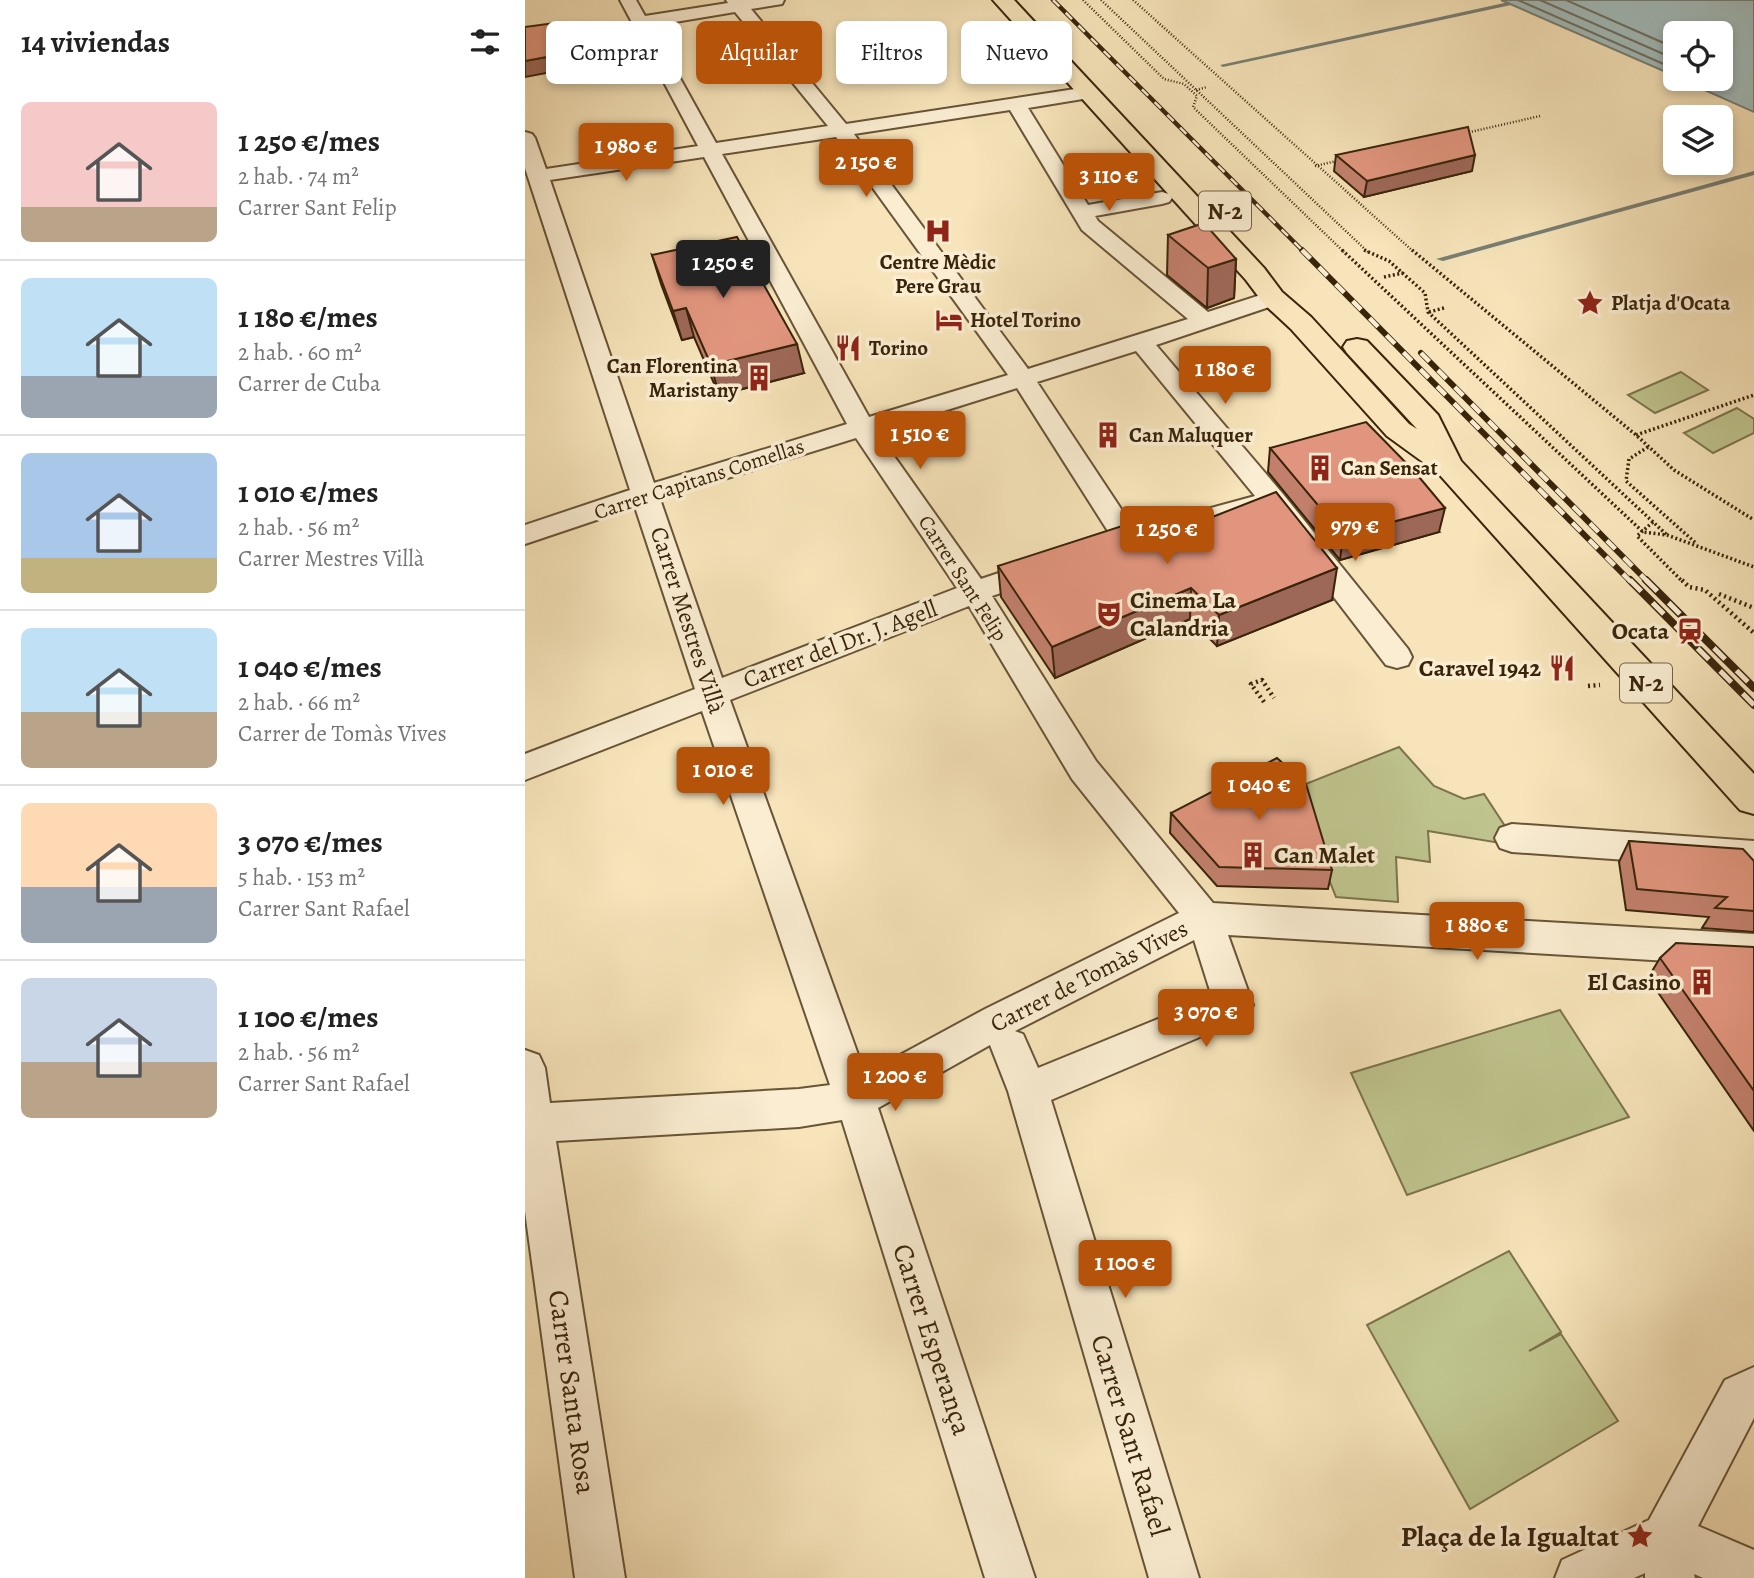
<!DOCTYPE html>
<html lang="es">
<head>
<meta charset="utf-8">
<style>
	:root { --surface:#fff; --page:#f6f6f6; --text:#222; --muted:#767676; --line:#e0e0e0; --accent:#b45309 }
	body { margin:0; font-family:Alegreya,serif; background:var(--page); color:var(--text); height:100vh; display:flex; flex-direction:column; font-size:26px; white-space:nowrap }
	* { box-sizing:border-box; margin:0 }
	p { font-size:23px; color:var(--muted) }
	.icon { flex:none; width:38px; height:38px; fill:none; stroke:currentColor; stroke-width:2; stroke-linecap:round; stroke-linejoin:round }
	.map { position:relative; flex:1; overflow:hidden }
	.details { display:flex; flex-direction:column; background:var(--surface); width:525px }
	.details>* { flex:none }
	.hud { position:absolute; left:21px; top:21px; width:665px; height:63px; display:flex; gap:14px }
	.buttons { position:absolute; left:1138px; top:21px; display:grid; gap:14px }
	.buttons a { display:grid; place-items:center; width:70px; height:70px; border-radius:10px; background:var(--surface); box-shadow:0 4px 10px #0003; font-size:35px }
	.price { position:absolute; translate:-50% -60px; padding:0 16px; border-radius:7px; background:var(--accent); color:#fff; font-size:23px; line-height:46px; filter:drop-shadow(0 2px 4px #0008) }
	.price::after { content:''; position:absolute; left:50%; top:42px; width:21px; height:16px; margin-left:-10px; background:inherit; clip-path:polygon(0 0,100% 0,50% 100%) }
	.price.current { background:#222; color:#fff }
	ul { padding:0; list-style:none }
	li { display:flex; align-items:center; gap:21px; height:175px; padding:0 21px }
	li+li { border-top:2px solid var(--line) }
	li span { display:grid; place-items:center; flex:none; width:196px; height:140px; border-radius:10px; color:#555 }
	li>.icon { margin-inline-start:auto }
	span .icon { width:84px; height:84px; fill:#fffc; stroke-width:1 }
	li b { font-size:30px }
	h2 { display:flex; justify-content:space-between; align-items:center; height:84px; padding:0 21px; font-size:30px }
	.tag { padding:0 24px; border-radius:10px; background:var(--surface); box-shadow:0 4px 10px #0003; font-size:24px; line-height:63px }
	.tag.current { background:var(--accent); color:#fff }
	main { display:flex; flex:1; min-height:0 }
	.map>svg:first-child { display:block }
	.green { fill:#bfc48e; stroke:#7c744c; stroke-width:2 }
	.water { fill:#a2bcbb; stroke:#787f74; stroke-width:2 }
	.lines { fill:none; stroke-linecap:round; stroke-linejoin:round }
	.shore { stroke:#6e7062; stroke-width:2 }
	.stream { fill:#787f74; fill-rule:evenodd }
	.street-casing { stroke:#685436; stroke-width:4 }
	.primary-casing { stroke:#39240a; stroke-width:4 }
	.path-far2 { stroke:#39240a; stroke-width:2.5; stroke-dasharray:1 2; stroke-linecap:butt }
	.path-far1 { stroke:#39240a; stroke-width:3.5; stroke-dasharray:2 2.5; stroke-linecap:butt }
	.path { stroke:#39240a; stroke-width:4.5; stroke-dasharray:2 3.5; stroke-linecap:butt }
	.street { fill:#faedd2; fill-rule:evenodd }
	.primary { fill:#f7e4ba; fill-rule:evenodd }
	.rail-far2-casing { stroke:#39240a; stroke-width:4.5 }
	.rail-far1-casing { stroke:#39240a; stroke-width:6 }
	.rail-casing { stroke:#39240a; stroke-width:8 }
	.rail-far2 { stroke:#faedd2; stroke-width:2.5; stroke-dasharray:9; stroke-linecap:butt }
	.rail-far1 { stroke:#faedd2; stroke-width:4.5; stroke-dasharray:12; stroke-linecap:butt }
	.rail { stroke:#faedd2; stroke-width:5; stroke-dasharray:16; stroke-linecap:butt }
	.wall { fill:#c2806c; stroke:#39240a; stroke-width:2 }
	.shaded-wall { fill:#9e6858; stroke:#39240a; stroke-width:2 }
	.building { fill:#e1957e; stroke:#39240a; stroke-width:2 }
	.labels { text-anchor:middle; stroke-width:7; stroke-linejoin:round; paint-order:stroke }
	.far-poi-label { font-size:21px; font-weight:bold; fill:#39240a; stroke:#faedd2; text-anchor:start }
	.far-street-label { font-size:21px; fill:#39240a; stroke:#faedd2 }
	.shield { fill:#faedd2; stroke:#736046; stroke-width:2 }
	.shield-label { font-size:23px; font-weight:bold; fill:#39240a }
	.poi-label { font-size:24px; font-weight:bold; fill:#39240a; stroke:#faedd2; text-anchor:end }
	.street-label { font-size:24px; fill:#39240a; stroke:#faedd2 }
	.near-street-label { font-size:28px; fill:#39240a; stroke:#faedd2 }
	.near-poi-label { font-size:28px; font-weight:bold; fill:#39240a; stroke:#faedd2; text-anchor:end }
</style>
</head>
<body>
<main>
<section class="details">
<h2>14 viviendas<svg class="icon" aria-label="filters" viewBox="0 0 24 24"><path d="M4 7h16M4 17h16"/><circle cx="9" cy="7" r="2"/><circle cx="15" cy="17" r="2"/></svg></h2>
<ul>
<li><span style="background:linear-gradient(#f6c9c9 75%,#b9a48a 0)"><svg class="icon" aria-label="home" viewBox="0 0 24 24"><path d="M3 11l9-7 9 7M6 9v11h12V9"/></svg></span><div><b>1 250 €/mes</b><p>2 hab. · 74 m²</p><p>Carrer Sant Felip</p></div></li>
<li><span style="background:linear-gradient(#bfe0f5 70%,#9aa5b1 0)"><svg class="icon" aria-label="home" viewBox="0 0 24 24"><path d="M3 11l9-7 9 7M6 9v11h12V9"/></svg></span><div><b>1 180 €/mes</b><p>2 hab. · 60 m²</p><p>Carrer de Cuba</p></div></li>
<li><span style="background:linear-gradient(#a9c7e8 75%,#c2b280 0)"><svg class="icon" aria-label="home" viewBox="0 0 24 24"><path d="M3 11l9-7 9 7M6 9v11h12V9"/></svg></span><div><b>1 010 €/mes</b><p>2 hab. · 56 m²</p><p>Carrer Mestres Villà</p></div></li>
<li><span style="background:linear-gradient(#bfe0f5 60%,#b9a48a 0)"><svg class="icon" aria-label="home" viewBox="0 0 24 24"><path d="M3 11l9-7 9 7M6 9v11h12V9"/></svg></span><div><b>1 040 €/mes</b><p>2 hab. · 66 m²</p><p>Carrer de Tomàs Vives</p></div></li>
<li><span style="background:linear-gradient(#ffd9b3 60%,#9aa5b1 0)"><svg class="icon" aria-label="home" viewBox="0 0 24 24"><path d="M3 11l9-7 9 7M6 9v11h12V9"/></svg></span><div><b>3 070 €/mes</b><p>5 hab. · 153 m²</p><p>Carrer Sant Rafael</p></div></li>
<li><span style="background:linear-gradient(#c9d6e8 60%,#b9a48a 0)"><svg class="icon" aria-label="home" viewBox="0 0 24 24"><path d="M3 11l9-7 9 7M6 9v11h12V9"/></svg></span><div><b>1 100 €/mes</b><p>2 hab. · 56 m²</p><p>Carrer Sant Rafael</p></div></li>
</ul>
</section>
<div class="map">
<svg width="1229" height="1578" viewBox="0 0 1229 1578">
	<rect width="100%" height="100%" fill="#f7e4ba"/>
	<filter id="stains"><feTurbulence type="fractalNoise" baseFrequency=".00286" numOctaves="4"/><feColorMatrix values="0 0 0 0 .2 0 0 0 0 .09 0 0 0 0 .02 0 0 0 .5 -.17"/></filter>
	<radialGradient id="worn" r=".72"><stop offset=".6" stop-color="#630" stop-opacity="0"/><stop offset="1" stop-color="#630" stop-opacity=".3"/></radialGradient>
	<!-- green -->
	<g class="green">
		<path d="M1156,372L1183,390L1130,413L1103,395Z"/>
		<path d="M1212,408L1229,419V433L1188,453L1159,433Z"/>
		<path d="M874,747L909,786L939,799L959,794L993,846L903,831L905,862L871,857L873,902L811,897L768,789Z"/>
		<path d="M1035,1010L1104,1117L882,1195L826,1073Z"/>
		<path d="M984,1251L1036,1332L1004,1351L1036,1334L1093,1421L945,1509L842,1325Z"/>
	</g>
	<!-- water -->
	<path class="water" d="M976,0H1229V112L1155,79H1195V33H1150V76Z"/>
	<g class="lines">
		<!-- shore -->
		<g class="shore">
			<path d="M993,0L1150,69"/>
			<path d="M1015,0L1150,59"/>
			<path d="M1041,0L1150,48"/>
		</g>
		<!-- stream -->
		<g class="stream">
			<path d="M984,2L986,5L698,67L695,65Z"/>
			<path d="M1229,171V175L918,261L911,259Z"/>
		</g>
		<!-- street casing -->
		<g class="street-casing">
			<g id="street">
				<path d="M95,0H111L120,16L203,3L201,0H259L257,4L226,9L321,124L563,87L570,89L572,93L570,97L503,108L563,205L637,192L644,194L647,198L644,202L637,204L570,216L573,221L683,312L748,291L756,293L760,298L756,303L631,345L758,494L883,649L887,657L883,665L872,668L861,665L742,510L626,542L617,540L613,547L603,549L593,547L492,388L352,432L456,579L518,558L528,561L532,568L528,575L467,596L571,761L688,903L1229,934V966L703,935L728,1005L722,1017L526,1100L674,1578H624L483,1091L465,1045L353,1108L510,1578H460L317,1120L274,1127L31,1141L100,1578H50L0,1211V1050L14,1055L20,1068L25,1103L274,1089L305,1085L177,711L0,780V754L170,689L110,507L0,544V525L105,490L0,168V132L7,134L10,138L21,169L173,146ZM210,12L303,126L191,143L126,26ZM485,110L557,230L663,319L503,369L329,134ZM311,137L481,372L483,375L344,417L197,154ZM179,157L322,424L129,483L25,180ZM611,351L730,496L616,527L612,533L512,382ZM331,438L432,588L197,678L135,499ZM444,606L547,779L654,913L460,1009L340,1074L205,700ZM669,940L687,997L513,1068L498,1034L490,1031Z"/>
				<path d="M987,824L1229,841V869L987,852L975,848L970,838L975,828Z"/>
				<path d="M1229,1367V1418L1173,1526L1229,1550V1578H1178L1169,1574L1170,1578H1120V1573L1109,1578H1030L1037,1560L1124,1520L1200,1380Z"/>
			</g>
		</g>
		<!-- primary casing -->
		<g class="primary-casing">
			<path id="primary" d="M468,0H489L739,268L757,292L786,317L884,424L892,429L822,353L818,347L822,341L832,339L842,341L913,415L936,461L1229,774V814L1215,810L913,473L862,436L766,329L739,304L721,280Z"/>
		</g>
		<!-- path-far2 -->
		<g class="path-far2">
			<path d="M558,0L639,79L659,84L672,96L668,107L819,252"/>
			<path d="M576,0L843,252"/>
			<path d="M608,0L889,252"/>
			<path d="M671,90L682,87"/>
			<path d="M941,133L1015,116"/>
			<path d="M790,166L816,160"/>
		</g>
		<!-- path-far1 -->
		<g class="path-far1">
			<path d="M817,250L1118,532L1142,535L1229,567"/>
			<path d="M839,250L864,261L900,293L903,312L1142,535"/>
			<path d="M887,250L1111,435L1149,470L1229,520"/>
			<path d="M859,277L878,273"/>
			<path d="M904,312L919,308"/>
			<path d="M1111,435L1229,395"/>
			<path d="M1123,447L1104,459L1101,481L1172,544"/>
			<path d="M1128,522L1112,536L1158,582"/>
		</g>
		<!-- path -->
		<g class="path">
			<path d="M1157,580L1164,587L1180,590L1229,633"/>
			<path d="M1194,594L1229,608"/>
			<path d="M1063,686L1075,685"/>
			<path d="M739,702L726,684L737,680L749,698"/>
		</g>
		<!-- street -->
		<use href="#street" class="street"/>
		<!-- primary -->
		<use href="#primary" class="primary"/>
		<!-- rail-far2 casing -->
		<g class="rail-far2-casing">
			<path id="rail-far2" d="M528,0L779,252"/>
		</g>
		<!-- rail-far1 casing -->
		<g class="rail-far1-casing">
			<g id="rail-far1">
				<path d="M777,250L1106,582"/>
				<path d="M896,353L1123,582"/>
			</g>
		</g>
		<!-- rail casing -->
		<g class="rail-casing">
			<g id="rail">
				<path d="M1105,580L1229,705"/>
				<path d="M1121,580L1229,688"/>
			</g>
		</g>
		<!-- rail-far2 -->
		<use href="#rail-far2" class="rail-far2"/>
		<!-- rail-far1 -->
		<use href="#rail-far1" class="rail-far1"/>
		<!-- rail -->
		<use href="#rail" class="rail"/>
	</g>
	<!-- wall -->
	<g class="wall">
		<path d="M811,155L947,171L839,197L809,171Z"/>
		<path d="M643,235L711,259L709,298L682,308L642,275Z"/>
		<path d="M127,255L279,373L194,395L169,337L157,340L136,284Z"/>
		<path d="M745,448L914,532L815,560L743,472Z"/>
		<path d="M672,523L807,600L692,646L665,619L530,678L476,597L473,566Z"/>
		<path d="M646,813L807,870L803,889L692,886L645,833Z"/>
		<path d="M1104,841L1229,861V932L1177,928L1184,917L1101,910L1094,862Z"/>
		<path d="M1229,947V1131L1123,978L1135,958Z"/>
	</g>
	<!-- shaded-wall -->
	<g class="shaded-wall">
		<path d="M49,52L53,67L0,77V61Z"/>
		<path d="M950,155L947,171L839,197L842,181Z"/>
		<path d="M711,259L709,298L682,308L683,268Z"/>
		<path d="M161,308L169,337L157,340L148,311Z"/>
		<path d="M272,344L279,373L194,395L186,365Z"/>
		<path d="M920,508L914,532L815,560L818,535Z"/>
		<path d="M812,568L807,600L692,646L694,615Z"/>
		<path d="M666,588L665,619L530,678L527,647Z"/>
	</g>
	<!-- building -->
	<g class="building">
		<path d="M37,22L49,52L0,61V27Z"/>
		<path d="M943,127L950,155L842,181L811,155Z"/>
		<path d="M679,223L711,259L683,268L643,235Z"/>
		<path d="M212,237L272,344L186,365L161,308L148,311L127,255Z"/>
		<path d="M841,422L889,471L920,508L818,535L745,448Z"/>
		<path d="M751,492L812,568L694,615L666,588L527,647L473,566L656,507L672,523Z"/>
		<path d="M752,758L781,784L807,870L694,867L646,813Z"/>
		<path d="M1104,841L1218,849L1229,861V911L1190,908L1202,897L1112,889Z"/>
		<path d="M1151,943L1229,947V1091L1135,958Z"/>
	</g>
	<!-- icons -->
	<defs>
		<g id="hospital-bare" transform="scale(2.1)"><path d="M-5-5h3v3.5h4V-5h3V5h-3V1.5h-4V5h-3Z" fill="#8f2418" stroke="#faedd2" stroke-width="2.5" paint-order="stroke"/></g>
		<g id="sight-bare" transform="scale(2.1)"><path d="M0-6L1.8-2.2L6-1.7L2.9 1.2L3.7 5.4L0 3.3L-3.7 5.4L-2.9 1.2L-6-1.7L-1.8-2.2Z" fill="#8f2418" stroke="#faedd2" stroke-width="2.5" paint-order="stroke"/></g>
		<g id="hotel-bare" transform="scale(2.1)"><path d="M-6-4.5h1.5V1H6V5H4.5V3h-9V5H-6ZM-4 0a1.8 1.8 0 1 1 3.6 0ZM.5 0V-2.5h3Q6-2.5 6 0Z" fill="#8f2418" stroke="#faedd2" stroke-width="2.5" paint-order="stroke"/></g>
		<g id="restaurant-bare" transform="scale(2.1)"><path d="M-5-6h1v4h1v-4h1v4h1v-4h1v5L-1.5 .5V6h-2V.5L-5-1ZM5-6V6H3V1.5H1.5Q1.5-4 5-6Z" fill="#8f2418" stroke="#faedd2" stroke-width="2.5" paint-order="stroke"/></g>
		<g id="building-bare" transform="scale(2.1)"><path d="M-4-6H4V6H1V3H-1V6H-4ZM-2.5-4.3h1.7v1.8h-1.7ZM.8-4.3h1.7v1.8H.8ZM-2.5-1h1.7V.8h-1.7ZM.8-1h1.7V.8H.8Z" fill="#8f2418" stroke="#faedd2" stroke-width="2.5" paint-order="stroke"/></g>
		<g id="theatre-bare" transform="scale(2.1)"><path d="M-5-5.5Q0-4 5-5.5V0Q5 5 0 6Q-5 5-5 0ZM-3.3-2.5H-1v1.5H-3.3ZM1-2.5H3.3v1.5H1ZM-2.8 1Q0 5.5 2.8 1Z" fill="#8f2418" stroke="#faedd2" stroke-width="2.5" paint-order="stroke"/></g>
		<g id="station-bare" transform="scale(2.1)"><path d="M-3-6H3Q5-6 5-4V2Q5 4 3 4L4.5 6H3L1.5 4h-3L-3 6H-4.5L-3 4Q-5 4-5 2V-4Q-5-6-3-6ZM-3.5-4v3h7v-3ZM-3.5 1v1.5H-2V1ZM2 1v1.5H3.5V1Z" fill="#8f2418" stroke="#faedd2" stroke-width="2.5" paint-order="stroke"/></g>
	</defs>
	<g fill-rule="evenodd">
		<use href="#hospital-bare" x="413" y="231"/>
		<use href="#sight-bare" x="1065" y="303"/>
		<use href="#hotel-bare" x="424" y="320"/>
		<use href="#restaurant-bare" x="323" y="348"/>
		<use href="#building-bare" x="234" y="378"/>
		<use href="#building-bare" x="583" y="435"/>
		<use href="#building-bare" x="795" y="468"/>
		<use href="#theatre-bare" x="584" y="614"/>
		<use href="#station-bare" x="1165" y="631"/>
		<use href="#restaurant-bare" x="1037" y="668"/>
		<use href="#building-bare" x="728" y="855"/>
		<use href="#building-bare" x="1177" y="982"/>
		<use href="#sight-bare" x="1115" y="1536"/>
	</g>
	<g class="labels">
		<!-- far-poi labels -->
		<g class="far-poi-label">
			<text x="413" y="269" text-anchor="middle">Centre Mèdic<tspan x="413" dy="24">Pere Grau</tspan></text>
			<text x="1086" y="310">Platja d'Ocata</text>
			<text x="445" y="327">Hotel Torino</text>
			<text x="344" y="355">Torino</text>
			<text x="213" y="373" text-anchor="end">Can Florentina<tspan x="213" dy="24">Maristany</tspan></text>
			<text x="604" y="442">Can Maluquer</text>
			<text x="816" y="475">Can Sensat</text>
		</g>
		<!-- far-street labels -->
		<g class="far-street-label">
			<text transform="translate(174 479) rotate(-18)" y="7">Carrer Capitans Comellas</text>
			<text transform="translate(438 578) rotate(57)" y="7">Carrer Sant Felip</text>
		</g>
		<!-- shield labels -->
		<g class="shield">
			<rect x="674" y="191.5" width="52" height="39" rx="5"/>
			<rect x="1095" y="663.5" width="52" height="39" rx="5"/>
		</g>
		<g class="shield-label">
			<text x="700" y="219">N-2</text>
			<text x="1121" y="691">N-2</text>
		</g>
		<!-- poi labels -->
		<g class="poi-label">
			<text x="605" y="608" text-anchor="start">Cinema La<tspan x="605" dy="28">Calandria</tspan></text>
			<text x="1144" y="639">Ocata</text>
			<text x="1016" y="676">Caravel 1942</text>
			<text x="749" y="863" text-anchor="start">Can Malet</text>
			<text x="1156" y="990">El Casino</text>
		</g>
		<!-- street labels -->
		<g class="street-label">
			<text transform="translate(163 620) rotate(72)" y="8">Carrer Mestres Villà</text>
			<text transform="translate(315 644) rotate(-21)" y="8">Carrer del Dr. J. Agell</text>
			<text transform="translate(564 976) rotate(-27)" y="8">Carrer de Tomàs Vives</text>
		</g>
		<!-- near-street labels -->
		<g class="near-street-label">
			<text transform="translate(408 1339) rotate(72)" y="10">Carrer Esperança</text>
			<text transform="translate(48 1392) rotate(82)" y="10">Carrer Santa Rosa</text>
			<text transform="translate(606 1435) rotate(73)" y="10">Carrer Sant Rafael</text>
		</g>
		<!-- near-poi labels -->
		<g class="near-poi-label">
			<text x="1094" y="1546">Plaça de la Igualtat</text>
		</g>
	</g>
	<rect width="100%" height="100%" filter="url(#stains)"/>
	<rect width="100%" height="100%" fill="url(#worn)"/>
</svg>
<div class="buttons">
<a><svg class="icon" aria-label="locate" viewBox="0 0 24 24"><circle cx="12" cy="12" r="6"/><path d="M12 2v4M12 18v4M2 12h4M18 12h4"/></svg></a>
<a><svg class="icon" aria-label="layers" viewBox="0 0 24 24"><path d="M12 4l9 5-9 5-9-5zM3 14l9 5 9-5"/></svg></a>
</div>
<b class="price" style="left:101px;top:183px">1 980 €</b>
<b class="price" style="left:341px;top:199px">2 150 €</b>
<b class="price" style="left:584px;top:213px">3 110 €</b>
<b class="price current" style="left:198px;top:300px">1 250 €</b>
<b class="price" style="left:700px;top:406px">1 180 €</b>
<b class="price" style="left:395px;top:471px">1 510 €</b>
<b class="price" style="left:830px;top:563px">979 €</b>
<b class="price" style="left:642px;top:566px">1 250 €</b>
<b class="price" style="left:198px;top:807px">1 010 €</b>
<b class="price" style="left:734px;top:822px">1 040 €</b>
<b class="price" style="left:952px;top:962px">1 880 €</b>
<b class="price" style="left:681px;top:1049px">3 070 €</b>
<b class="price" style="left:370px;top:1113px">1 200 €</b>
<b class="price" style="left:600px;top:1300px">1 100 €</b>
<div class="hud">
<a class="tag">Comprar</a>
<a class="tag current">Alquilar</a>
<a class="tag">Filtros</a>
<a class="tag">Nuevo</a>
</div>
</div>
</main>
</body>
</html>
